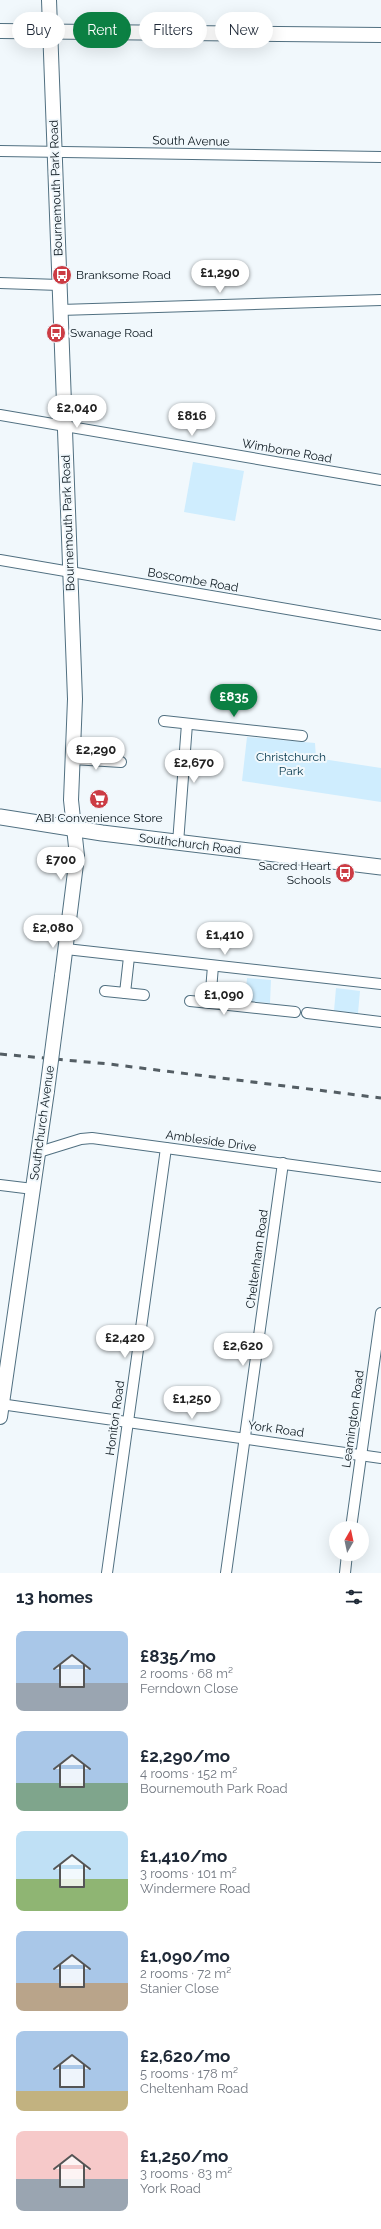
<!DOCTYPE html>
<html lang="en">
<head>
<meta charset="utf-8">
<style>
	:root { --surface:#fff; --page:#f6f6f7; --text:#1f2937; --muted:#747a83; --accent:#0b8043 }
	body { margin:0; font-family:Raleway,sans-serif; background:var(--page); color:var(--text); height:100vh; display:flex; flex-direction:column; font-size:15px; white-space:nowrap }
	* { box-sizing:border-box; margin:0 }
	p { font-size:13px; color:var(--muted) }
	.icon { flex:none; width:22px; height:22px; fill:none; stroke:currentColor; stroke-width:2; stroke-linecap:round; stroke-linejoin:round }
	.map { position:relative; height:1573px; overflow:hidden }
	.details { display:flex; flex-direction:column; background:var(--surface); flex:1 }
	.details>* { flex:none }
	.top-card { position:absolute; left:12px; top:12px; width:357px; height:36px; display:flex; gap:8px }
	.needle { width:26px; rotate:9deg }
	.tools { position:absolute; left:329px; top:1521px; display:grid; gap:8px }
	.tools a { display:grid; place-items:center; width:40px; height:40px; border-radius:50%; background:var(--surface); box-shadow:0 4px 16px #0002; font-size:20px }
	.price { position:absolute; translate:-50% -34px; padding:0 9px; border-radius:14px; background:#fff; color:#222; font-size:13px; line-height:26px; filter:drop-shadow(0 1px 2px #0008) }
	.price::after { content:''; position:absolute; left:50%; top:24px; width:12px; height:9px; margin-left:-6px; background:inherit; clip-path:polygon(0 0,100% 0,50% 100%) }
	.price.active { background:var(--accent); color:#fff }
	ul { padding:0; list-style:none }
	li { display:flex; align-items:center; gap:12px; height:100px; padding:0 16px }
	li span { display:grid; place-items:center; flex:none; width:112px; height:80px; border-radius:8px; color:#555 }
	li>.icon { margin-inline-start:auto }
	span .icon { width:48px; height:48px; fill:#fffc; stroke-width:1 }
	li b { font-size:17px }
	h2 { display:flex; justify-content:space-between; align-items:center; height:48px; padding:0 16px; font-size:17px }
	.tag { padding:0 14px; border-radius:18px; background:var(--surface); box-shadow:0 4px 16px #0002; font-size:14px; line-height:36px }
	.tag.active { background:var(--accent); color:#fff }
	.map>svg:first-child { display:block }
	.green { fill:#cfedfe }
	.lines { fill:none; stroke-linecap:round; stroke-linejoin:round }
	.street-casing { stroke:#517081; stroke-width:12 }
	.secondary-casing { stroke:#517081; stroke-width:16 }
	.primary-casing { stroke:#517081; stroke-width:17 }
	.street { stroke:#fff; stroke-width:10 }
	.secondary { stroke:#fff; stroke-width:14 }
	.primary { stroke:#fff; stroke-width:15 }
	.rail { stroke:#545e64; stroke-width:3; stroke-dasharray:7 7; stroke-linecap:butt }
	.secondary-bridge-casing { stroke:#517081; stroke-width:16; stroke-linecap:butt }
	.secondary-bridge { stroke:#fff; stroke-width:14 }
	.labels { text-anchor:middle; stroke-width:4; stroke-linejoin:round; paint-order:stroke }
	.street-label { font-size:12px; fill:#0b171e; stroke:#f1f8fc }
	.poi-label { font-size:12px; fill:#0b171e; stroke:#f1f8fc; text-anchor:start }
	.park-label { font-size:12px; fill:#03364b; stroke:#f1f8fc }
</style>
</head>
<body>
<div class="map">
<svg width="381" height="1573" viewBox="0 0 381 1573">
	<rect width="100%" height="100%" fill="#f1f8fc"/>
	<!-- green -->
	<g class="green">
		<path d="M193,462L244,471L235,521L184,512Z"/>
		<path d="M247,737L315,743L316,758L381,768V802L242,781Z"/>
		<path d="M247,978L271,980L270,1003L245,1001Z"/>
		<path d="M336,988L360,991L358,1013L334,1011Z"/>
	</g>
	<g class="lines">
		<!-- street casing -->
		<g class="street-casing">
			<g id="street">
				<path d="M0,151L381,157"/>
				<path d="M0,283L59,285"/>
				<path d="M60,310L381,300"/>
				<path d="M0,415L381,480"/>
				<path d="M0,560L381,625"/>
				<path d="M164,721L302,736"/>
				<path d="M73,759L121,762"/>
				<path d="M178,843L187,724"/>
				<path d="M66,949L381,984"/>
				<path d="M213,966L210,1003L295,1012"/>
				<path d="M105,991L125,993L129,957"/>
				<path d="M125,993L144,995"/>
				<path d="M190,1001L210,1003"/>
				<path d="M307,1013L381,1022"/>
				<path d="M39,1152L81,1139L92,1138L381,1177"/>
				<path d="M0,1185L33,1189"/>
				<path d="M0,1404L381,1458"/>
				<path d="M351,1528L381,1313"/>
				<path d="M107,1573L166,1148"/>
				<path d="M226,1573L283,1163"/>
				<path d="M345,1573L347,1554"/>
			</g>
		</g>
		<!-- secondary casing -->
		<g class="secondary-casing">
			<g id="secondary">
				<path d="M49,0L75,699L71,800L77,856L62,976"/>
				<path d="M0,31L381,35"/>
				<path d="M0,1417L47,1091"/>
			</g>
		</g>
		<!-- primary casing -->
		<g class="primary-casing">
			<path id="primary" d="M0,817L102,833L381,867"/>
		</g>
		<!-- street -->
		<use href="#street" class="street"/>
		<!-- secondary -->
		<use href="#secondary" class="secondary"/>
		<!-- primary -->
		<use href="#primary" class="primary"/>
		<!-- rail -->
		<path class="rail" d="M0,1054L109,1064L381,1098"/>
		<!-- secondary-bridge casing -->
		<g class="secondary-bridge-casing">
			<path id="secondary-bridge" d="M47,1091L62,976"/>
		</g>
		<!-- secondary-bridge -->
		<use href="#secondary-bridge" class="secondary-bridge"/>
	</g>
	<!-- icons -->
	<defs>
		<g id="bus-disc" transform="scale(1)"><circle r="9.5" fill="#cc3c44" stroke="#f1f8fc"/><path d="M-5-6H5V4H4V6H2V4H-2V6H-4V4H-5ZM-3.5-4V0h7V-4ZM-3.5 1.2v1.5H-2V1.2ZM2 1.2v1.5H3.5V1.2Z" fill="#fff"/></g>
		<g id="supermarket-disc" transform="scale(1)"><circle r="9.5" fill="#cc3c44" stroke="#f1f8fc"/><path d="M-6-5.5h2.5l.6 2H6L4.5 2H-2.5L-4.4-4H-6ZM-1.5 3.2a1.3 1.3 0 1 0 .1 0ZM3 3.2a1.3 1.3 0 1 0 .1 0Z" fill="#fff"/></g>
	</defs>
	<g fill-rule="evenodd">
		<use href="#bus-disc" x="62" y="275"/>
		<use href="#bus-disc" x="56" y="333"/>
		<use href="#supermarket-disc" x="99" y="799"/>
		<use href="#bus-disc" x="345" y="873"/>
	</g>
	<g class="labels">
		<!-- street labels -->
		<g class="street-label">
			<text transform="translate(191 141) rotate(1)" y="4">South Avenue</text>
			<text transform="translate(56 188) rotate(-92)" y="4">Bournemouth Park Road</text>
			<text transform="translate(287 451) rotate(10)" y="4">Wimborne Road</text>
			<text transform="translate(68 523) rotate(-92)" y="4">Bournemouth Park Road</text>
			<text transform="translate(193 580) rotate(10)" y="4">Boscombe Road</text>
			<text transform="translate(190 844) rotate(7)" y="4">Southchurch Road</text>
			<text transform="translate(42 1123) rotate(-82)" y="4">Southchurch Avenue</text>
			<text transform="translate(211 1141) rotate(8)" y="4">Ambleside Drive</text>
			<text transform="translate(257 1259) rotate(-82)" y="4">Cheltenham Road</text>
			<text transform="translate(115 1418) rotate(-82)" y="4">Honiton Road</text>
			<text transform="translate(353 1419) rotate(-82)" y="4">Leamington Road</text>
			<text transform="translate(276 1429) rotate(8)" y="4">York Road</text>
		</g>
		<!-- poi labels -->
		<g class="poi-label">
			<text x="76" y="279">Branksome Road</text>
			<text x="70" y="337">Swanage Road</text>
			<text x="99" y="822" text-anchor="middle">ABI Convenience Store</text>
			<text x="331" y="870" text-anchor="end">Sacred Heart<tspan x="331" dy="14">Schools</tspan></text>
		</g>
		<!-- park labels -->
		<g class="park-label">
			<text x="291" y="761">Christchurch<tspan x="291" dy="14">Park</tspan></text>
		</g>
	</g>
</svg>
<div class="tools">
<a><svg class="needle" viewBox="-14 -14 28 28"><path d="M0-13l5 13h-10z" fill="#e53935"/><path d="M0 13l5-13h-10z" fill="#747a83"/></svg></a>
</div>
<b class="price" style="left:220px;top:294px">£1,290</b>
<b class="price" style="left:77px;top:429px">£2,040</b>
<b class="price" style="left:192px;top:437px">£816</b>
<b class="price active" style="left:234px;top:718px">£835</b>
<b class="price" style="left:96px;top:771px">£2,290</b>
<b class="price" style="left:194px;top:784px">£2,670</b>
<b class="price" style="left:61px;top:881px">£700</b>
<b class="price" style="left:53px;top:949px">£2,080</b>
<b class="price" style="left:225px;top:956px">£1,410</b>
<b class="price" style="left:224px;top:1016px">£1,090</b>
<b class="price" style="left:125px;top:1359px">£2,420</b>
<b class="price" style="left:243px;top:1367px">£2,620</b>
<b class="price" style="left:192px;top:1420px">£1,250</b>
<div class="top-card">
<a class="tag">Buy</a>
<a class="tag active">Rent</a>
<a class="tag">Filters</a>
<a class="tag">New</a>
</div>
</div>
<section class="details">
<h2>13 homes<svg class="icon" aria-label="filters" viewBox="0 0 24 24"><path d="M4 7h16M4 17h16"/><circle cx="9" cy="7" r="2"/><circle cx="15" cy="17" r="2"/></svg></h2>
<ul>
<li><span style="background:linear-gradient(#a9c7e8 65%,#9aa5b1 0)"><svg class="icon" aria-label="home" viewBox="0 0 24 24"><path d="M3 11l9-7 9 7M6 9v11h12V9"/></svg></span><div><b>£835/mo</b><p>2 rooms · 68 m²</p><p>Ferndown Close</p></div></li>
<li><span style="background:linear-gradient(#a9c7e8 65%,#7fa58c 0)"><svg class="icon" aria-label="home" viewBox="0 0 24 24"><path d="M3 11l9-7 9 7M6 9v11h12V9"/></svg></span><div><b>£2,290/mo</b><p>4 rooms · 152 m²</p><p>Bournemouth Park Road</p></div></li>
<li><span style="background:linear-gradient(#bfe0f5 60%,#8fb573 0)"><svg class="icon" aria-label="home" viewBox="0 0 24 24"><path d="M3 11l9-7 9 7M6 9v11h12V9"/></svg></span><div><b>£1,410/mo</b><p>3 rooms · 101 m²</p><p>Windermere Road</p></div></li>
<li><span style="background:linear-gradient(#a9c7e8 65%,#b9a48a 0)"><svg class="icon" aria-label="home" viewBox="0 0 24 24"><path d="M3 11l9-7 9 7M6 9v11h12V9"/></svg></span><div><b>£1,090/mo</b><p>2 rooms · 72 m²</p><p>Stanier Close</p></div></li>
<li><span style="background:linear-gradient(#a9c7e8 75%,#c2b280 0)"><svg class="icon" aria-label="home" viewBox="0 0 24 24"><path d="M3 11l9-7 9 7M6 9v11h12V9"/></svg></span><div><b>£2,620/mo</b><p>5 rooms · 178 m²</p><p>Cheltenham Road</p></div></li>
<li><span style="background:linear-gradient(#f6c9c9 60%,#9aa5b1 0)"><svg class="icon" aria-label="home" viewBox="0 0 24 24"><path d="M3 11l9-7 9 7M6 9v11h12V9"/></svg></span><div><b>£1,250/mo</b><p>3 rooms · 83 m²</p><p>York Road</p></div></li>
</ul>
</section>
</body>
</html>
